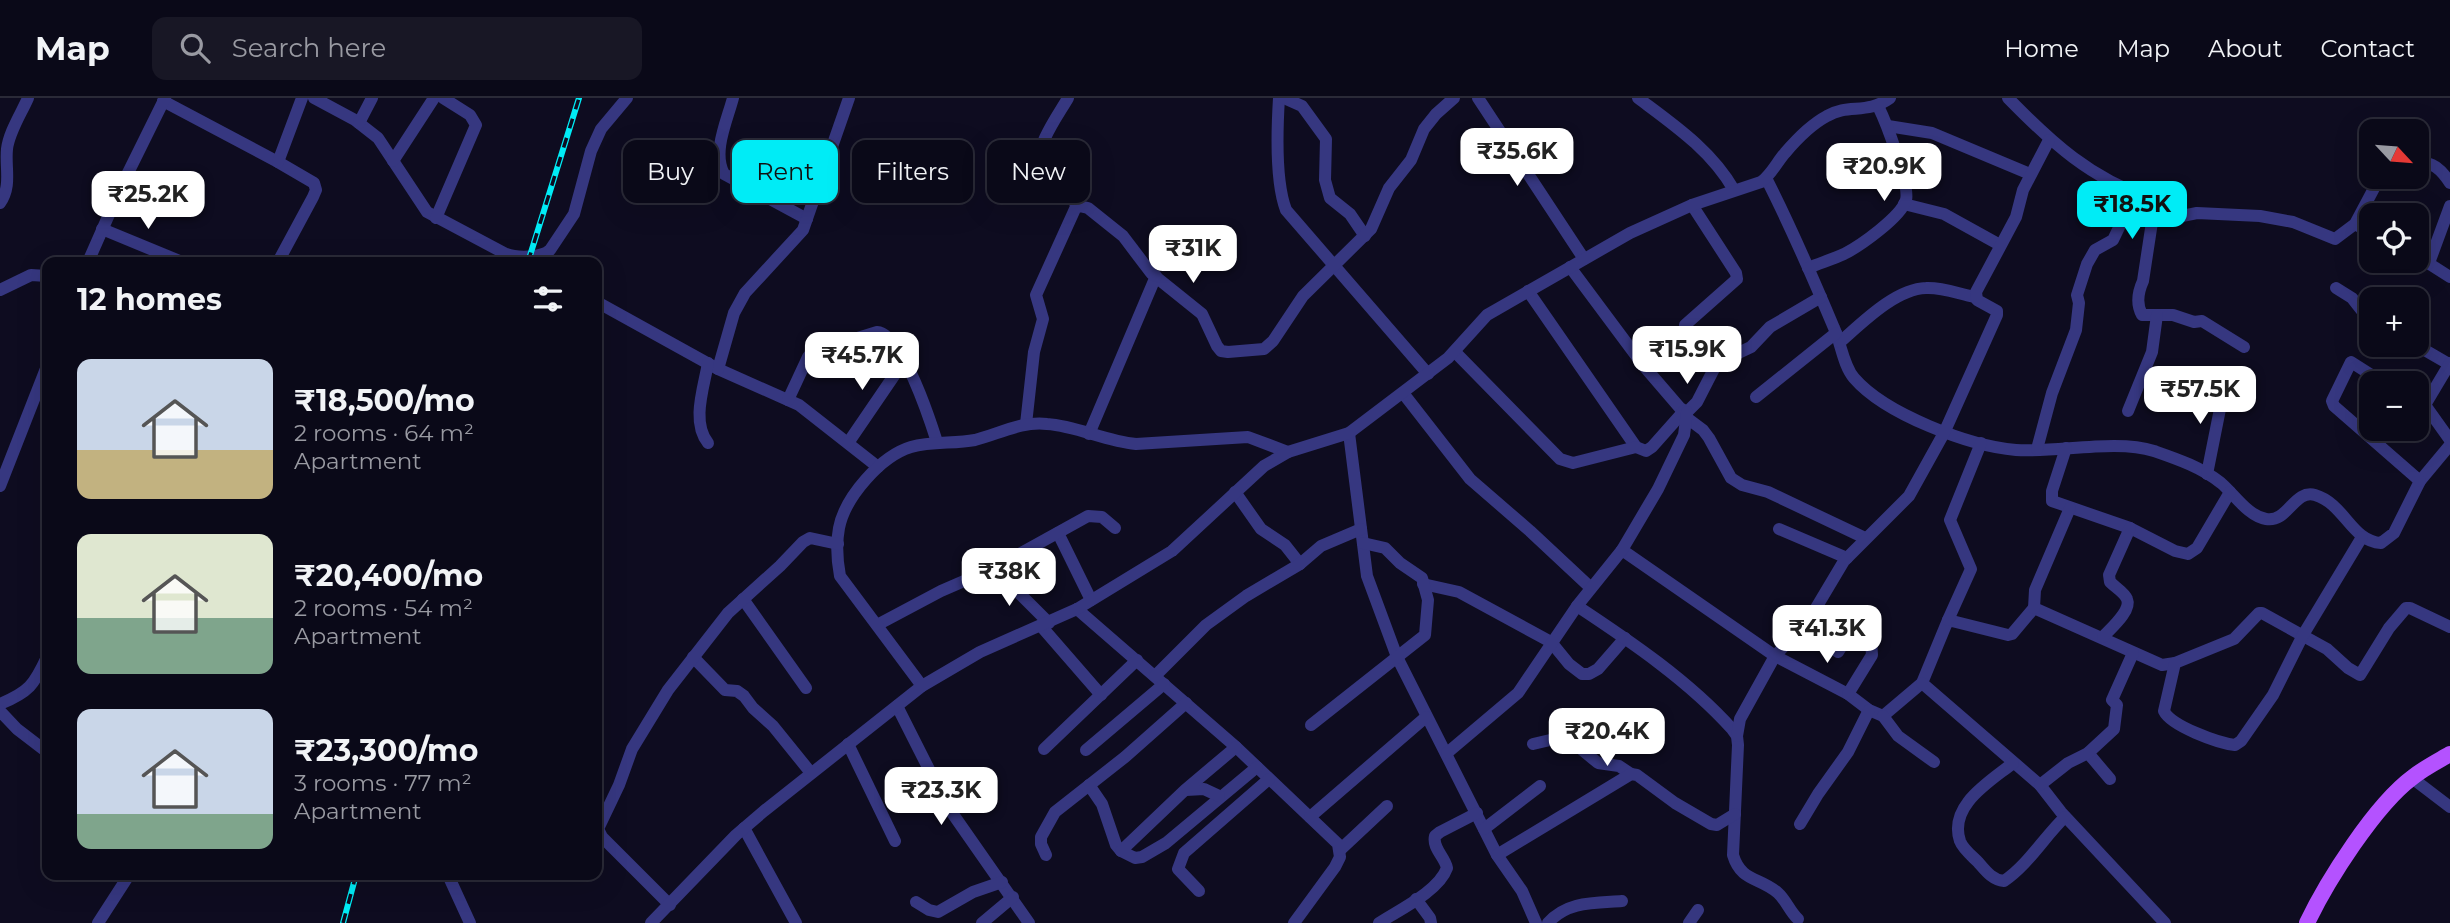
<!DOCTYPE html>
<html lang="en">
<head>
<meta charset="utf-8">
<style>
	:root { --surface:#0a0918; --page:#181725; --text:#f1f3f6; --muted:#999aa2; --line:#2a2a37; --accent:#00ecf6 }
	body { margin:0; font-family:Montserrat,sans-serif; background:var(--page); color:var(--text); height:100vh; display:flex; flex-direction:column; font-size:26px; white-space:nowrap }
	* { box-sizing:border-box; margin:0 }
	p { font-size:23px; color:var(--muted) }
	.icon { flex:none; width:38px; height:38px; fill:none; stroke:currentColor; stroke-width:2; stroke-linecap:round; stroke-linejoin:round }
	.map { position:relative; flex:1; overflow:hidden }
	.sheet { position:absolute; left:42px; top:159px; width:560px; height:623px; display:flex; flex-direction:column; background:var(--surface); border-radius:14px; box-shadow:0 7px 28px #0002,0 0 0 2px var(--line) }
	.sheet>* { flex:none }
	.hud { position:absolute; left:623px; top:42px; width:665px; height:63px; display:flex; gap:14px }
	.needle { width:46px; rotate:116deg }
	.fabs { position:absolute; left:2359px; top:21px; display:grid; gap:14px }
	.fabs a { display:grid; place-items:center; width:70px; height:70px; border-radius:14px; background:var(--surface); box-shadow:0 7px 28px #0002,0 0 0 2px var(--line); font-size:35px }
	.price { position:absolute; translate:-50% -60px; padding:0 16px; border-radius:14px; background:#fff; color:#222; font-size:23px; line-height:46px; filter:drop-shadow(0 2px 4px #0008) }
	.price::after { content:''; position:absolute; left:50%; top:42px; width:21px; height:16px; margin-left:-10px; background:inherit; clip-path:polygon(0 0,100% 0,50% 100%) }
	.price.active { background:var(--accent); color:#111 }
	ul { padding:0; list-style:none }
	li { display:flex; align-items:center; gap:21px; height:175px; padding:0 35px }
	li span { display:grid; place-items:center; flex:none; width:196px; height:140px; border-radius:14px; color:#555 }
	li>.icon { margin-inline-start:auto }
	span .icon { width:84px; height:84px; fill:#fffc; stroke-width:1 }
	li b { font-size:30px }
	h2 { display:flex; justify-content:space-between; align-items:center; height:84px; padding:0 35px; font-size:30px }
	.tag { padding:0 24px; border-radius:14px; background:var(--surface); box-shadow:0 7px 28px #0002,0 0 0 2px var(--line); font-size:24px; line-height:63px }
	.tag.active { background:var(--accent); color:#111 }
	header { display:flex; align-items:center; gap:42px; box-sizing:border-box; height:98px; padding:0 35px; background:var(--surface); border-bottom:2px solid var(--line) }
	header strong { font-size:33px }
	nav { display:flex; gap:38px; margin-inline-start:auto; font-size:24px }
	.search { width:490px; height:63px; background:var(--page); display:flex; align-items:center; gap:18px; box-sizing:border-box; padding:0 24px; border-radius:14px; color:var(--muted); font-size:26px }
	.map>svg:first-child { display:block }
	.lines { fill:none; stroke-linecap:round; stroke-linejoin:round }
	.minor { stroke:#363780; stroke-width:12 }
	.major { stroke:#b452ff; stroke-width:16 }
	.rail-casing { stroke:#00ecf6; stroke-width:6 }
	.rail { stroke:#0e0c20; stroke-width:3.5; stroke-dasharray:10; stroke-linecap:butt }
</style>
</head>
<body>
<header>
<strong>Map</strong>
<div class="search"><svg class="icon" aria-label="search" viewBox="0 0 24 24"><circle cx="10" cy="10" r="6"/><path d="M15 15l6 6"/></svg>Search here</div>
<nav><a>Home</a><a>Map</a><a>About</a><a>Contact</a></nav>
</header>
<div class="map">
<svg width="2450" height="825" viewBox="0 0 2450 825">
	<rect width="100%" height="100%" fill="#0e0c20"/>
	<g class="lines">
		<!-- minor -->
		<g class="minor">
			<path d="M314,0L355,22L378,40L427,114L506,156C517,160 541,160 550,152L574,116L591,53L601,31L627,0"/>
			<path d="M733,0C727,23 712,54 724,76L807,121"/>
			<path d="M1068,0C1059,16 1035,48 1040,67C1045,82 1068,97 1079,108"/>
			<path d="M1279,0C1277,32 1275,83 1286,112L1428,276"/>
			<path d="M1284,0L1302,8L1326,41L1325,82L1330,100L1350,116L1365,138"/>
			<path d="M1478,0L1584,161"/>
			<path d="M1638,0C1674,27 1711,52 1734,92"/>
			<path d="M2008,0C2052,45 2090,80 2151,101L2148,123L2152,124L2143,183C2138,194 2136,206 2142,217H2173L2194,224L2202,223L2244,249"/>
			<path d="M163,3L278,64L314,85L316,92L313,99L278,164"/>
			<path d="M359,25L372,0"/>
			<path d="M1888,28L1932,35L2030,76"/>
			<path d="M393,63L434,0"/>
			<path d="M278,64L302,0"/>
			<path d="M2417,64C2433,64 2441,71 2450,85"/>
			<path d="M1766,80C1791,129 1813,180 1834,230C1841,245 1843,267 1854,280C1885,316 1969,348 2016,352C2056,355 2116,341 2154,353C2177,361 2201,369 2221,385C2234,396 2248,418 2266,421C2288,425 2294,391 2315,397C2345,406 2351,443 2381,445L2394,435L2420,383L2450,347"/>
			<path d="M0,105C12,88 5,70 7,51C9,34 21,16 28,0"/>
			<path d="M1904,106L1944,116L2000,147"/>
			<path d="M436,120L476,27L470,17L443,0"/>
			<path d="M2152,124L2197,115L2260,118L2293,124L2335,141L2355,126L2380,79"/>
			<path d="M2355,126L2371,135"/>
			<path d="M102,131L182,164"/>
			<path d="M2417,158L2450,179"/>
			<path d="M88,164L122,87L165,0"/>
			<path d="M2429,165L2450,108"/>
			<path d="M1570,169L1643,267L1680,310L1687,314L1697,304L1717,265L1751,249L1770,229L1821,199"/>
			<path d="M1808,170C1820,165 1833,161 1844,156C1860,148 1901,119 1906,102C1910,87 1886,24 1878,8"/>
			<path d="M2336,190L2352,200L2363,214L2371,220"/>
			<path d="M0,192L31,177L47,178"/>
			<path d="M1528,193L1636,349L1646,353L1652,349L1684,313"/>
			<path d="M597,204L718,271L799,307L878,369"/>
			<path d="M1685,227L1737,181L1736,175L1692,107"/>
			<path d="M1840,244C1862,225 1895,191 1926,190C1942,189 1959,196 1975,199"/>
			<path d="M2416,247L2449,266"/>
			<path d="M1455,254L1560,361L1573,365L1636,349"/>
			<path d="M2450,265L2425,307L2450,342"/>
			<path d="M718,271L734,215L745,195L803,132L849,0"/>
			<path d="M2384,285L2351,264L2332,303L2334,308L2420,383"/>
			<path d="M1403,295L1470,381L1530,433L1591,490"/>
			<path d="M1756,299L1836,235"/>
			<path d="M788,302L808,259L812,254L877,234C902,235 930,322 937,344"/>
			<path d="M2128,313L2152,254L2157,217"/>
			<path d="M1687,320L1703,332L1709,340L1731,380L1742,387L1768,394L1865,440"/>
			<path d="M1026,326L1034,254L1043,221L1036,197L1075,111L1079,108L1088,110L1123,138L1151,175L1202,216L1217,248L1221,253L1228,254L1264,251L1273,243L1303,198L1371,131L1389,90L1411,62L1424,31L1436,16L1454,0"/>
			<path d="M1349,335L1367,478L1397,559L1497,757L1522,793L1536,825"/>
			<path d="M1089,336L1156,178"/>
			<path d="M708,345C691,324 704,289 708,265"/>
			<path d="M848,345L904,263"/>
			<path d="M2066,350L2052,393V403L2130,430L2175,453L2188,456L2197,450L2230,394"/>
			<path d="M2037,351L2052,295L2076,232L2079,205L2077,197L2087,166L2095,152L2113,142L2125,117L2127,92"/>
			<path d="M2207,376L2225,286"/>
			<path d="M0,388L47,268"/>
			<path d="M1235,394L1261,431L1285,447L1300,466"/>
			<path d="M1779,431L1847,460"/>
			<path d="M1058,435L1091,502"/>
			<path d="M1622,452L1775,558L1848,596L1869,612L1883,618L1922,585L1948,522L2008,537L2012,536L2034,510L2162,567L2175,565L2234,541L2259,515H2262L2327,551L2348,570L2360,577L2389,530L2406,510H2410L2450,529"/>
			<path d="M994,470L1049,525"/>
			<path d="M1423,486L1459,494L1551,544L1569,566L1582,576H1589L1598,571L1625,540"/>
			<path d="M743,501L806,590"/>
			<path d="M1577,508C1630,543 1689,583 1732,631L1737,638L1738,647L1733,757C1741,784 1760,779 1778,795C1786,802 1790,814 1798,821"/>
			<path d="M2034,510L2035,492L2070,410"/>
			<path d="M1077,511L1236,649L1338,746L1340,759L1335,769L1294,825"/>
			<path d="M1948,522L1971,471L1950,422L1981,345"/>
			<path d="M877,527L941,493L994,470L1088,418L1102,419L1115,430"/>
			<path d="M1804,527L1838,554L1855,527L1860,524L1870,529L1872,557L1848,596"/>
			<path d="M1041,528L1101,597"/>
			<path d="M2103,539C2110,531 2132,513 2127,501C2125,495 2115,489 2110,484L2109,477L2130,430"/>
			<path d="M693,559L725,592L737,593L744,598L753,610L773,628L811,675"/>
			<path d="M2175,565L2164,613C2171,628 2218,645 2235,647L2241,643L2273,597L2303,537L2362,439"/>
			<path d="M1155,578L1206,527L1246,498L1300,466L1321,448L1361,431"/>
			<path d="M1922,585L2040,687L2061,714L2165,825"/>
			<path d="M922,588L840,478C837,462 836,446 839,430C845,399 881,358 911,349C932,343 954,346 975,342C999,336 1021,323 1047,326C1077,328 1105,343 1136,346L1248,339L1288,354"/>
			<path d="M0,606C29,594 34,587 47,559"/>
			<path d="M897,608L948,709L1029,825"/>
			<path d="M0,613L17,631L47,654"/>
			<path d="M1883,618L1898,638L1934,664"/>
			<path d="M1311,627L1425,537L1428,502L1422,480L1400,465L1385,450L1363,445"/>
			<path d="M1737,638L1740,621L1775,558L1810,520L1844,463L1909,398L1944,335L1997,217V213L1977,202L1976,194L2016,119L2023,92L2049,42"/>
			<path d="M848,646L895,743"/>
			<path d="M1533,646L1563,639L1569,641L1598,665L1619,668L1631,676"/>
			<path d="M1044,651L1137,562"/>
			<path d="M1086,652L1164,586"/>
			<path d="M1447,655L1518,595L1577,508L1622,452L1658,391L1684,337L1687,314"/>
			<path d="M2088,655L2110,681"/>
			<path d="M2013,665C1991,683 1948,707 1960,743C1963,751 1972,758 1978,764C1985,772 1992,782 2004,783C2028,767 2044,739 2065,719"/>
			<path d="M2412,680L2450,709"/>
			<path d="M1089,687L1102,706L1116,747L1121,753L1135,760L1142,759L1166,745L1257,669"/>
			<path d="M2040,687L2068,665L2088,655L2114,631L2117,607L2112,602L2133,555"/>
			<path d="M1186,692L1204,691L1219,698"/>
			<path d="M1310,719L1426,619"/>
			<path d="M1800,726L1818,696L1848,654L1869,612"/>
			<path d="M744,730L796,825"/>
			<path d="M1484,731L1540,688"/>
			<path d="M1340,752L1387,708"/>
			<path d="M1121,753L1185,692L1236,649"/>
			<path d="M1046,757L1041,746V739L1055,714L1125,659L1186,605"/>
			<path d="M1497,757L1631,676L1637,677L1675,705L1711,726L1717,727L1735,716"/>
			<path d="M448,777L470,825"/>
			<path d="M1199,793L1178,771L1184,755L1269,681"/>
			<path d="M1416,801L1430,820L1431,825"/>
			<path d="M916,804L929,812L938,814L973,794L1002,784"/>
			<path d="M670,807L602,739L598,731L619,687L632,651L668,592L728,515L780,468L803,444L810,440L838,446"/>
			<path d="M98,825L129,777"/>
			<path d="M651,825L736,737L764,713L922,588L980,554L1077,511L1172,453L1264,368L1288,354L1349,335L1448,260L1487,217L1630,135L1692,107L1761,84C1771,77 1777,64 1785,55C1796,42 1812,26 1827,18C1849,5 1866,17 1890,0"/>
			<path d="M982,825L1013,799"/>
			<path d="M1379,825C1399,812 1439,793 1447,770C1445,759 1432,750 1435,738L1440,734L1477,715"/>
			<path d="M1548,825C1567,803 1595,805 1622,803"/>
			<path d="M1689,825L1698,812"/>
		</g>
		<!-- major -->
		<path class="major" d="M2307,825C2327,783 2375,707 2413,679C2424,670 2438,663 2450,656"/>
		<!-- rail casing -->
		<g class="rail-casing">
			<g id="rail">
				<path d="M528,164L579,0"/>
				<path d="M343,825L356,777"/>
			</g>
		</g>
		<!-- rail -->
		<use href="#rail" class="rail"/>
	</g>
</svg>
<div class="fabs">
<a><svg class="needle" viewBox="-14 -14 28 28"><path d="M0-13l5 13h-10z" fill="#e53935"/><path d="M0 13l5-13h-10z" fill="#999aa2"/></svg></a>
<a><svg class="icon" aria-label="locate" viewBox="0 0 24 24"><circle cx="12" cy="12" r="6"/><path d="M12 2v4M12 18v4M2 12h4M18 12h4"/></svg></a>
<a>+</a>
<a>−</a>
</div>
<b class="price" style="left:1517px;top:90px">₹35.6K</b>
<b class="price" style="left:1884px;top:105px">₹20.9K</b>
<b class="price" style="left:148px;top:133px">₹25.2K</b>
<b class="price active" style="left:2132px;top:143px">₹18.5K</b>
<b class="price" style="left:1193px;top:187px">₹31K</b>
<b class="price" style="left:1687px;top:288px">₹15.9K</b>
<b class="price" style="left:862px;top:294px">₹45.7K</b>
<b class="price" style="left:2200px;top:328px">₹57.5K</b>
<b class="price" style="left:1009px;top:510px">₹38K</b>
<b class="price" style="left:1827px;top:567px">₹41.3K</b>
<b class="price" style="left:1607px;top:670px">₹20.4K</b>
<b class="price" style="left:941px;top:729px">₹23.3K</b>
<div class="hud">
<a class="tag">Buy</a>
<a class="tag active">Rent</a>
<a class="tag">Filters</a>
<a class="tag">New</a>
</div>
<section class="sheet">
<h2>12 homes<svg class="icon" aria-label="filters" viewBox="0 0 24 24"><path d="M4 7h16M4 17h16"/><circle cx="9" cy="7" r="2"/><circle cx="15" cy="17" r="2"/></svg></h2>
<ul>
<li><span style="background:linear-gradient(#c9d6e8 65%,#c2b280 0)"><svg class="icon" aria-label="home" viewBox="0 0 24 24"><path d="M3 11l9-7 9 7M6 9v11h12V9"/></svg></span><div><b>₹18,500/mo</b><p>2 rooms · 64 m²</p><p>Apartment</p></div></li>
<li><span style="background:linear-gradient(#dfe7d0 60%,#7fa58c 0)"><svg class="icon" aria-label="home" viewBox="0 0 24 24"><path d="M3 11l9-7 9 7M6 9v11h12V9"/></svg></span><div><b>₹20,400/mo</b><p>2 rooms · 54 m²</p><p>Apartment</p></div></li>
<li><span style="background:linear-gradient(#c9d6e8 75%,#7fa58c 0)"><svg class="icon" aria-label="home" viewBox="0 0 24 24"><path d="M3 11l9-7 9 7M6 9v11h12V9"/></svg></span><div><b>₹23,300/mo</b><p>3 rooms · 77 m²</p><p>Apartment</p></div></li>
</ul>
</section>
</div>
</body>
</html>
